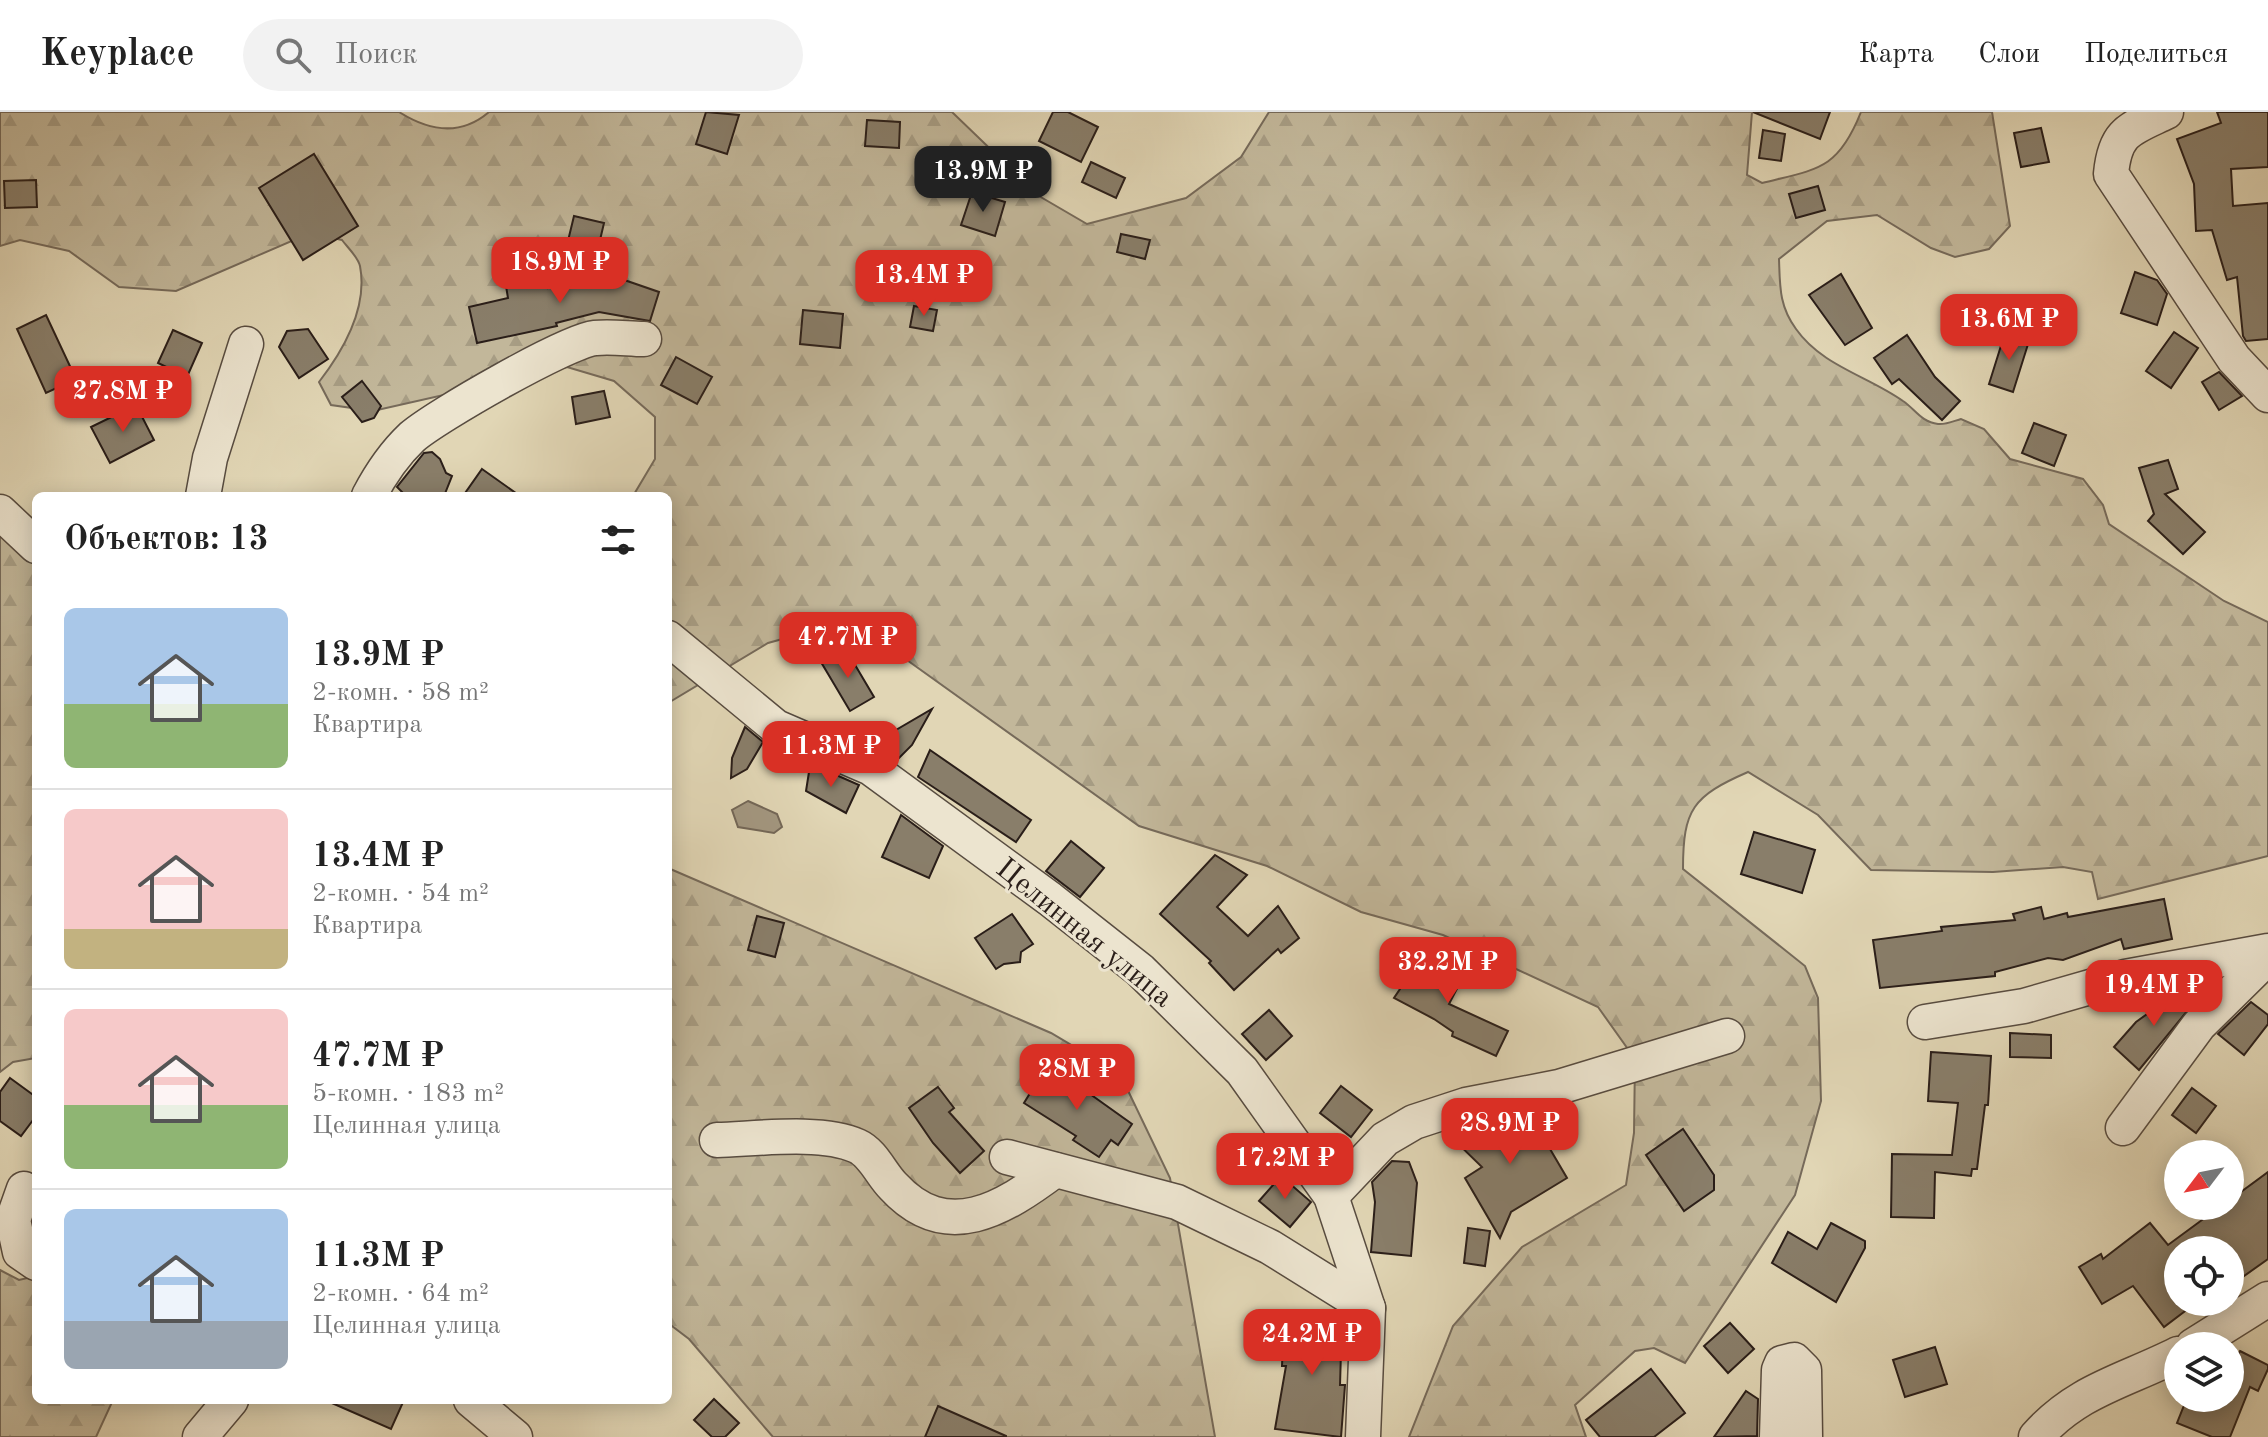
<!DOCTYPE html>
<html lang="ru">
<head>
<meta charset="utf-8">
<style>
	:root { --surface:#fff; --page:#f2f2f2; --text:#222; --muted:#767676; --line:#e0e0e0; --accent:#d93025 }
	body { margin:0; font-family:"Old Standard TT",serif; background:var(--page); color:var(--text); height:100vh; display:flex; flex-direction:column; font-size:30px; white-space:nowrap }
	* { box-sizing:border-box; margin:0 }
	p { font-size:26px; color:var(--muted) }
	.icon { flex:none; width:44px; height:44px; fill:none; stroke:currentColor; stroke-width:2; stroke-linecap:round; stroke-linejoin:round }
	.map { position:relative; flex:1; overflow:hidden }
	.side { position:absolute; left:32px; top:380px; width:640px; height:912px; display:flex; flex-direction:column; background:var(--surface); border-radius:12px; box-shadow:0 4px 20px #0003 }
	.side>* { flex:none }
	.needle { width:52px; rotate:238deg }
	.controls { position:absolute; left:2164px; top:1028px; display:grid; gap:16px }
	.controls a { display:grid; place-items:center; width:80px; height:80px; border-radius:50%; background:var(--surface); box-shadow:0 4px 20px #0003; font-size:40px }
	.price { position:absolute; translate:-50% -68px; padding:0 18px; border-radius:16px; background:var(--accent); color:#fff; font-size:26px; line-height:52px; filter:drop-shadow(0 2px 4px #0008) }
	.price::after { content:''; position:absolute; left:50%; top:48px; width:24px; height:18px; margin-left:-12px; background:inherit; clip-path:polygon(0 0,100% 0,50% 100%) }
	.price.on { background:#222; color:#fff }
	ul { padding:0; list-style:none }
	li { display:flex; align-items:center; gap:24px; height:200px; padding:0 32px }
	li+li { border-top:2px solid var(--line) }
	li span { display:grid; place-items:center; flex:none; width:224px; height:160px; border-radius:12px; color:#555 }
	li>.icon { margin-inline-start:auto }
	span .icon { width:96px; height:96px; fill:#fffc; stroke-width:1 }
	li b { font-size:34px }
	h2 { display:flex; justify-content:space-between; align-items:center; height:96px; padding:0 32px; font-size:34px }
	header { display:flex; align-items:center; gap:48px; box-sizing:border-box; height:112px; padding:0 40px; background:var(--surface); border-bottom:2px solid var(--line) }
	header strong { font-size:38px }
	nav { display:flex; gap:44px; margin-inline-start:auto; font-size:28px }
	.search { width:560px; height:72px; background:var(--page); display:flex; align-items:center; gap:20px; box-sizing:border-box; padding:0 28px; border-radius:44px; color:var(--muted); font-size:30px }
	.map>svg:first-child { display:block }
	.forest { fill:url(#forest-firs); stroke:#766a5a; stroke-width:2 }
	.water { fill:#a39780; stroke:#736757; stroke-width:2 }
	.building { fill:#897e6a; stroke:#2a1e19; stroke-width:2 }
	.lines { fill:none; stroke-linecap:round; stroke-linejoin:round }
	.minor-casing { stroke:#584c40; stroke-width:37 }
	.minor { stroke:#ece4cf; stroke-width:34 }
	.labels { text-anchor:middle; stroke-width:6; stroke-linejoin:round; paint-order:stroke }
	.street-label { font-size:30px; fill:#2a1e19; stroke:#ece4cf }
</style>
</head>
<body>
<header>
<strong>Keyplace</strong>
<div class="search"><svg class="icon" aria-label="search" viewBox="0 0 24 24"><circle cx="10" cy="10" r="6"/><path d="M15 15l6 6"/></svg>Поиск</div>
<nav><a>Карта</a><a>Слои</a><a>Поделиться</a></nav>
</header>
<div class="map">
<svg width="2268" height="1325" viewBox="0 0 2268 1325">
	<defs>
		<pattern id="forest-firs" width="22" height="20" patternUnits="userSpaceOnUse" patternTransform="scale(2)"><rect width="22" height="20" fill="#c2b79a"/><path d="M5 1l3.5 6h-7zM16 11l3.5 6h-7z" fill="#a79d84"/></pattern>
	</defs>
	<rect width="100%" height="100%" fill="#e1d6b5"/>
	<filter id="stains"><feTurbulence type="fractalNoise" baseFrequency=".0025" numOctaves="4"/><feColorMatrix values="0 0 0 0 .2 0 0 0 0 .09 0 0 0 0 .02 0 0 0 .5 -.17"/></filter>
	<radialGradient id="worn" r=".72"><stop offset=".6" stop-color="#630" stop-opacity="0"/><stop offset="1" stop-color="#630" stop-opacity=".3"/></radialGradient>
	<!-- forest -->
	<g class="forest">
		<path d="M0,0H399C429,19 461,24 489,0H952L1039,84L1087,112L1186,86L1241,45L1269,0H1752L1747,63L1762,71C1818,57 1838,58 1861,0H1992L2010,114L1989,137L1955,145L1931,136L1877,103L1827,109L1779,147C1780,174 1779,194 1796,217C1822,254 1868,264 1903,289C1915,297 1921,310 1938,312C1945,313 1954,309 1961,307L1984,317L2010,347L2083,367L2103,393L2109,412L2224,489L2268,510V744L2098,787L2092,760L2063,755L1993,760L1871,758L1818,703L1748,660C1693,684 1683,697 1683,757L1805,854L1818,886L1821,989L1795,1083L1685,1251L1654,1236L1635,1239L1575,1293L1586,1325H1409L1453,1214L1522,1135L1626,1073L1634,1021L1635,947L1598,895L1443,823L1361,800L1267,754L1139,714L851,508L768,531L668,591V384H633L655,347V305L614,269L567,255L373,299L331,293L319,270C343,239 368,196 360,154C358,145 348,136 342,128L310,121L176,179L119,175L69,139L20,128L0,134Z"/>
		<path d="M0,414L36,454V946L13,950L0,960Z"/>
		<path d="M668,756L1051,921L1120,962L1170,1066L1215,1325H773L689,1227L668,1211Z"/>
		<path d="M0,1158L19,1168L36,1164V1288H113L96,1325H0Z"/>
	</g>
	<!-- water -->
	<path class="water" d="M748,689L777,702L782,715L774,721L738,715L732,698Z"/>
	<!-- building -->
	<g class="building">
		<path d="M706,0L739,3L727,42L696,32Z"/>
		<path d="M1053,0H1068L1098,15L1081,50L1039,29Z"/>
		<path d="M1753,0H1830L1820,27Z"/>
		<path d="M2217,0H2268V55L2231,57L2233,94L2268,91V227L2246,229L2243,224L2237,165L2227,168L2212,118L2196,119L2194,72L2177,27L2221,11Z"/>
		<path d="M867,8L900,10L899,36L865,34Z"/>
		<path d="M2041,16L2049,50L2021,55L2014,21Z"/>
		<path d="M1763,18L1785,22L1781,49L1759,46Z"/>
		<path d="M314,42L358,114L303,148L259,76Z"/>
		<path d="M1091,50L1125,66L1116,86L1082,70Z"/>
		<path d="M36,68L37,95L5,96L4,69Z"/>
		<path d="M1818,74L1825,98L1796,106L1789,82Z"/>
		<path d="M972,80L1005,90L995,124L961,113Z"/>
		<path d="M574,104L604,111L597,141L567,133Z"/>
		<path d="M1121,122L1150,128L1145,147L1117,140Z"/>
		<path d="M2135,160L2157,168L2167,182L2157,213L2121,201Z"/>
		<path d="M604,161L659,180L650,209L599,200L556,211L557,214L477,231L469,195L508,186L506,174L546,165L548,176Z"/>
		<path d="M1841,162L1872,216L1845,233L1809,183Z"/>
		<path d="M914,194L937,198L933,219L910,215Z"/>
		<path d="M803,198L843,202L840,236L800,232Z"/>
		<path d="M46,203L76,267L46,281L17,217Z"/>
		<path d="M308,217L328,247L299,266L279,235L287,219Z"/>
		<path d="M173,218L202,231L187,265L158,251Z"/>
		<path d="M2174,220L2198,236L2171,276L2146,259Z"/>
		<path d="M2005,221L2029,229L2013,280L1989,272Z"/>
		<path d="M1907,223L1935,265L1960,289L1942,308L1899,267L1892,272L1874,246Z"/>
		<path d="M676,245L712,265L697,292L661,273Z"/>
		<path d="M2219,260L2242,284L2219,298L2202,270Z"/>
		<path d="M362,269L381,294L374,306L362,310L342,285Z"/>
		<path d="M604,279L610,305L576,312L572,285Z"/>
		<path d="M136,293L154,328L110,351L91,315Z"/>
		<path d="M2034,311L2066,323L2054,354L2022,341Z"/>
		<path d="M432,340L440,347L446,361L452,364L444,384H406L397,375L424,341Z"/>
		<path d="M2168,348L2178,377L2165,382L2205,420L2183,442L2148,409L2154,402L2139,356Z"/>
		<path d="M482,357L520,384H463Z"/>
		<path d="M845,536L874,585L850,599L821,550Z"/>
		<path d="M932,597L912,633L896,649L880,638L896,618Z"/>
		<path d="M745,615L763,630L747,657L731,666L732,646Z"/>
		<path d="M930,638L1031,708L1016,730L918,665Z"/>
		<path d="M818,655L859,673L846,701L806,679L809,660Z"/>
		<path d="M901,703L943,734L929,766L882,745Z"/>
		<path d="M1754,720L1815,738L1802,781L1741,762Z"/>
		<path d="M1071,729L1104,756L1080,785L1046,759Z"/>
		<path d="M1215,743L1247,763L1217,795L1248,824L1278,794L1299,826L1281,841L1278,837L1234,878L1209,851L1211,849L1160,802Z"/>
		<path d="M2164,787L2172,827L2124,837L2121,827L2063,848L2048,846L1995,860V864L1880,876L1873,828L1942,819L1941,815L2015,808L2013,802L2041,795L2044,807L2067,801L2068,805Z"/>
		<path d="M1012,802L1033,832L1021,840L1020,850L1004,852L996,857L975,826Z"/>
		<path d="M757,804L784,811L775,845L748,838Z"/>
		<path d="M1434,844L1446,850L1452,864L1461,869L1449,892L1508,919L1496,944L1452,924L1453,920L1434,907L1394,886L1419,849Z"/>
		<path d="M2186,874L2197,887L2139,958L2114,935L2136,910Z"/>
		<path d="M2251,890L2268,903V912L2244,943L2218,922Z"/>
		<path d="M1269,898L1292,924L1266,948L1242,922Z"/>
		<path d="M2010,921L2051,923V946L2010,945Z"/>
		<path d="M1931,940L1991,944L1988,993H1985L1977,1057H1972L1971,1064L1935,1060L1934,1106L1891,1105L1892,1042L1952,1043L1958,991L1928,989Z"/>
		<path d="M1048,952L1132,1012L1118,1033L1111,1028L1099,1045L1073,1028L1076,1024L1024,991Z"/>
		<path d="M10,966L36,985V1004L21,1024L0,1009V980Z"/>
		<path d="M1341,974L1372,998L1351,1025L1320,1001Z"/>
		<path d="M938,975L954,996L949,1000L984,1039L960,1061L933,1031L909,996Z"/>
		<path d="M2192,976L2216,994L2196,1021L2172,1003Z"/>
		<path d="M1533,1000V1008L1567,1066L1511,1100L1500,1126L1465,1066L1482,1055L1447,1021L1474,1023L1502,1006Z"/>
		<path d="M1683,1017L1714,1063V1078L1684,1099L1646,1043Z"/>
		<path d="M1392,1049L1409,1050L1417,1071L1411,1144L1371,1140L1375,1090L1372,1070Z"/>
		<path d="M2268,1060V1147L2230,1174V1138H2178V1190H2197L2164,1215L2133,1174L2102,1192L2079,1155L2101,1142L2103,1147L2150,1111L2168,1133L2221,1094H2230V1088Z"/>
		<path d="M1281,1064L1311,1090L1290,1115L1259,1089Z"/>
		<path d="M1831,1111L1865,1129V1136L1836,1190L1772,1151L1788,1120L1817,1137Z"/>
		<path d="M1468,1116L1490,1119L1485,1154L1464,1151Z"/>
		<path d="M1284,1204L1342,1206L1340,1273H1345L1341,1325L1275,1317L1286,1254H1282Z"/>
		<path d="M1730,1211L1754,1237L1728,1261L1704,1234Z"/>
		<path d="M1935,1235L1947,1272L1905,1285L1893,1248Z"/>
		<path d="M2240,1239L2268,1253V1257L2258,1279L2250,1275L2230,1325H2212L2177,1311L2187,1286H2230V1259Z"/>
		<path d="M1651,1257L1685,1301L1654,1325H1600L1586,1308Z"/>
		<path d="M1746,1279L1758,1287L1757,1324L1714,1325Z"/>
		<path d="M714,1287L739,1311L725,1325H712L694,1308Z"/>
		<path d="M325,1288H404L391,1317Z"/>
		<path d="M938,1294L1006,1324V1325H925Z"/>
	</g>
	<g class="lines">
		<!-- minor casing -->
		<g class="minor-casing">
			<g id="minor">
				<path d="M2166,0C2130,17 2115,19 2111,62L2234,247L2268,283"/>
				<path d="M203,384L210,346L246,232"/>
				<path d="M369,384C380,363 394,342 412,325C436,304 567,229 595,226C611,224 629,227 644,227"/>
				<path d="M0,400L36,434"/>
				<path d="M668,526L776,615L871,656L1050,787L1140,858L1242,959L1331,1084L1368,1196L1363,1325"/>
				<path d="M1925,910L2024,894L2125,865L2268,839"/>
				<path d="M2123,1016L2199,913L2268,845"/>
				<path d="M717,1028C755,1027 822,1018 857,1034C873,1041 881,1062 893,1074C947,1133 1004,1096 1055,1058"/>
				<path d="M1007,1045L1177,1090L1270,1135L1368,1196"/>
				<path d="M24,1077L13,1108L20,1140L36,1151"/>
				<path d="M1331,1084L1385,1027L1414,1010L1466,993L1559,975L1727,924"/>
				<path d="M2193,1234L2268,1187"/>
				<path d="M471,1288L515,1325"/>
				<path d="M200,1325L231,1288"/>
				<path d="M1777,1325L1779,1258L1782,1251L1794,1248L1804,1258L1805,1325"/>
				<path d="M2036,1325C2077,1278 2125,1269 2178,1242"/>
			</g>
		</g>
		<!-- minor -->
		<use href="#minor" class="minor"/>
	</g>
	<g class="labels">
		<!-- street labels -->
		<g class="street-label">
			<text transform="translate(1085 820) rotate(39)" y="10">Целинная улица</text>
		</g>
	</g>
	<rect width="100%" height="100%" filter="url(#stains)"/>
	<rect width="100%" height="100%" fill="url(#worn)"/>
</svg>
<div class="controls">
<a><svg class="needle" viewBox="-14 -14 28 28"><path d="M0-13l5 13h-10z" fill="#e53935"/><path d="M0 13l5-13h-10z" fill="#767676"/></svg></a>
<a><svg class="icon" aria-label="locate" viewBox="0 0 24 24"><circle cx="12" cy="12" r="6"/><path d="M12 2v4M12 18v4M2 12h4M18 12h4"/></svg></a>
<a><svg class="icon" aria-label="layers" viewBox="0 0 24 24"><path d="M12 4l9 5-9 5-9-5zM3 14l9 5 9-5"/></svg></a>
</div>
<b class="price on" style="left:983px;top:102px">13.9M ₽</b>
<b class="price" style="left:560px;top:193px">18.9M ₽</b>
<b class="price" style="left:924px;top:206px">13.4M ₽</b>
<b class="price" style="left:2009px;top:250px">13.6M ₽</b>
<b class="price" style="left:123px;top:322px">27.8M ₽</b>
<b class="price" style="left:848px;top:568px">47.7M ₽</b>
<b class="price" style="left:831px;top:677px">11.3M ₽</b>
<b class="price" style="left:1448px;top:893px">32.2M ₽</b>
<b class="price" style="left:2154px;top:916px">19.4M ₽</b>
<b class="price" style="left:1077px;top:1000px">28M ₽</b>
<b class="price" style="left:1510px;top:1054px">28.9M ₽</b>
<b class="price" style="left:1285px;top:1089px">17.2M ₽</b>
<b class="price" style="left:1312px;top:1265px">24.2M ₽</b>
<section class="side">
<h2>Объектов: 13<svg class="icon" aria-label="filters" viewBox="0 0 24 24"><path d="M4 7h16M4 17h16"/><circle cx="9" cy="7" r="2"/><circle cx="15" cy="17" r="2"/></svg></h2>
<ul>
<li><span style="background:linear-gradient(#a9c7e8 60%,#8fb573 0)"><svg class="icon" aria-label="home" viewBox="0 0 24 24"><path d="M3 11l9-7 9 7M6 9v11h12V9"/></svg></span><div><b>13.9M ₽</b><p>2-комн. · 58 m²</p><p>Квартира</p></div></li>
<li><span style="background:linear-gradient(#f6c9c9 75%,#c2b280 0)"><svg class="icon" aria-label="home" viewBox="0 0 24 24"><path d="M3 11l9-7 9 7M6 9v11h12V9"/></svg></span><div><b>13.4M ₽</b><p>2-комн. · 54 m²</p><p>Квартира</p></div></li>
<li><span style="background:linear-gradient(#f6c9c9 60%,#8fb573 0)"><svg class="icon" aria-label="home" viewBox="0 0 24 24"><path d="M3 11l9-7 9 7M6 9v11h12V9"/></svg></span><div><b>47.7M ₽</b><p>5-комн. · 183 m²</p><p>Целинная улица</p></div></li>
<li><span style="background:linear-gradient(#a9c7e8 70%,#9aa5b1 0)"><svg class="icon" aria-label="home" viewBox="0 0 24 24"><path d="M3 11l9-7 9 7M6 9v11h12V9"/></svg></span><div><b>11.3M ₽</b><p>2-комн. · 64 m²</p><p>Целинная улица</p></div></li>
</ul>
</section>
</div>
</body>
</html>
